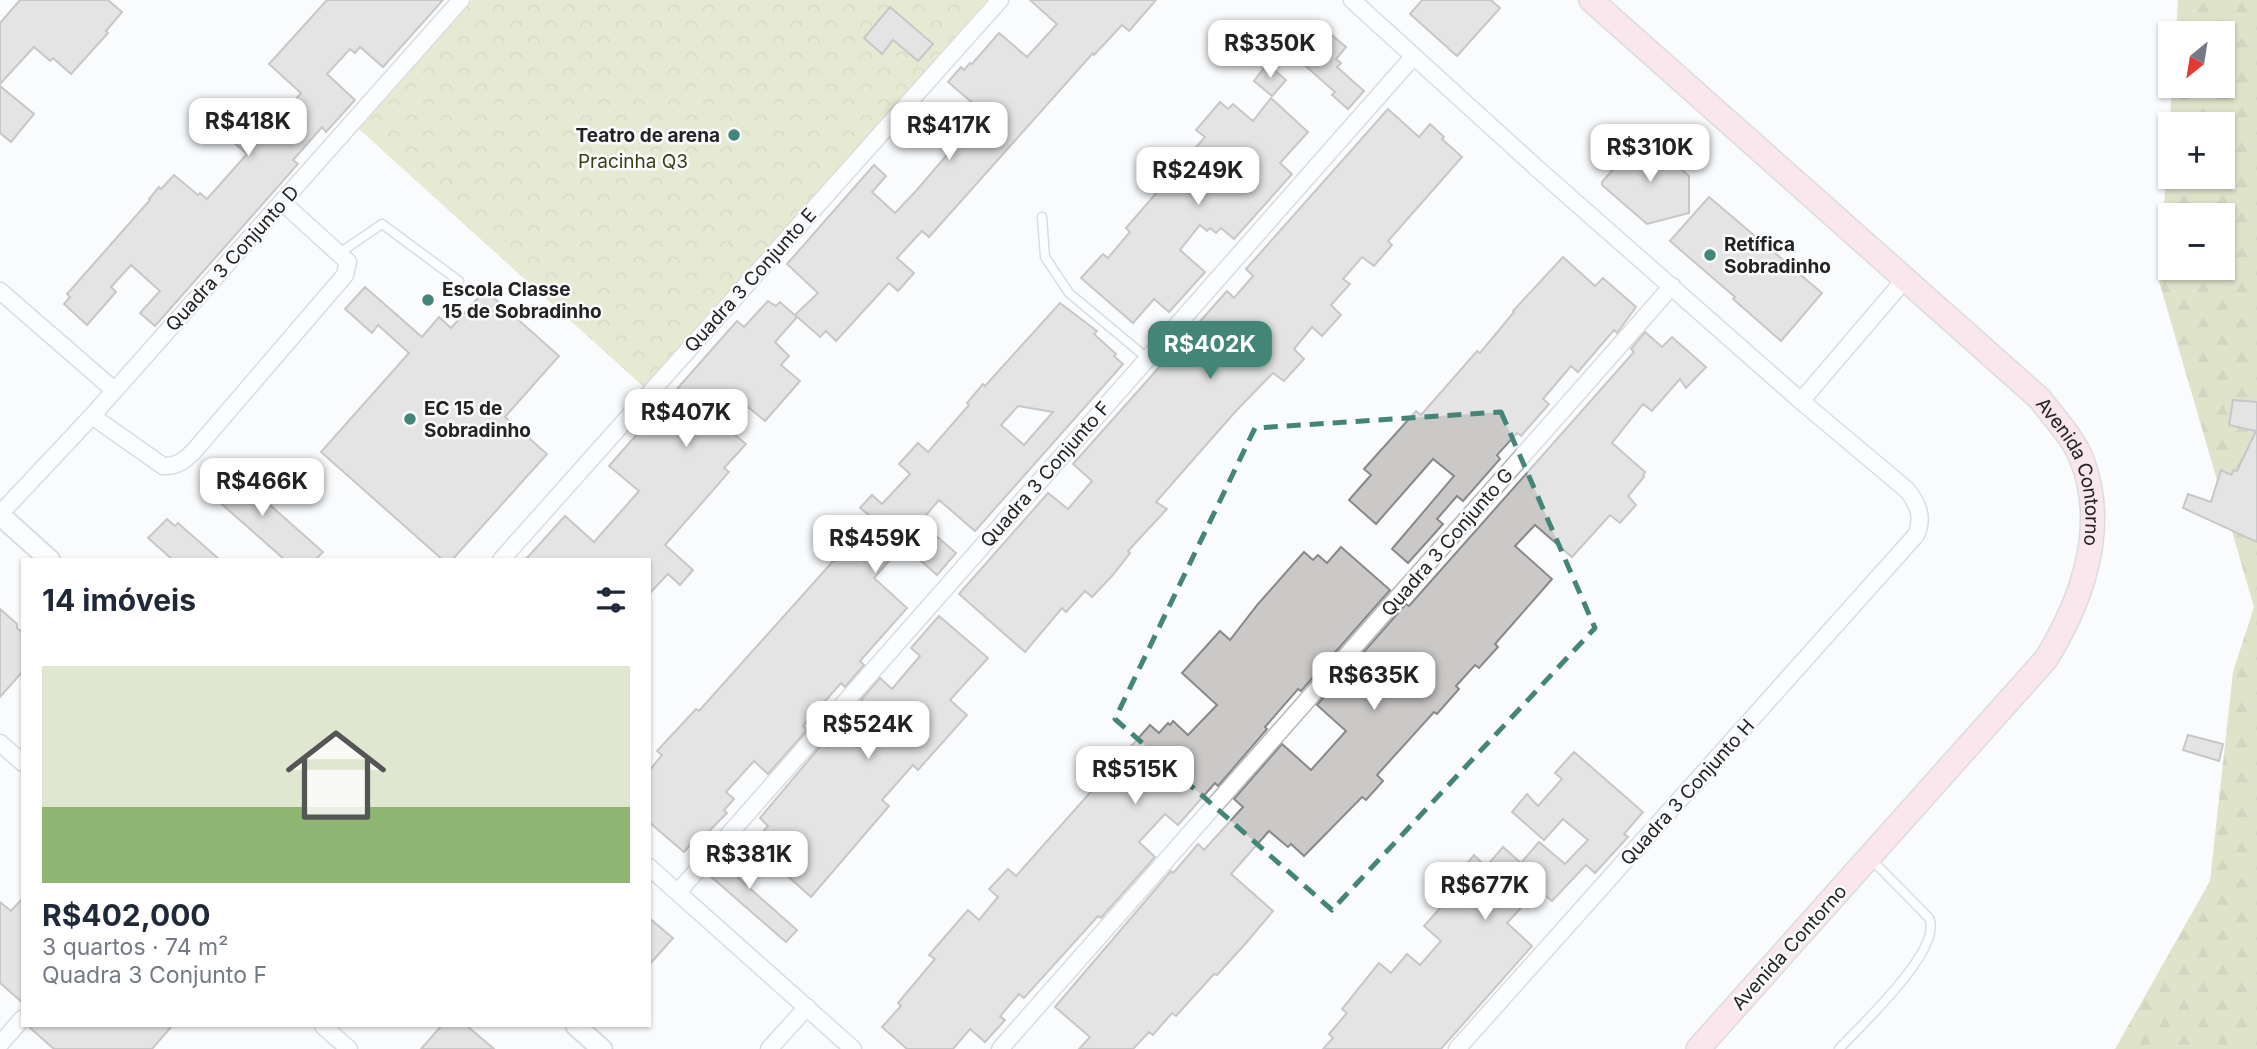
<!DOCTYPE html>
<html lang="pt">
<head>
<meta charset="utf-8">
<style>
	:root { --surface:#fff; --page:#f6f6f7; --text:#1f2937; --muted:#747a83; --line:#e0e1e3; --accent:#438678 }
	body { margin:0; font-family:Inter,sans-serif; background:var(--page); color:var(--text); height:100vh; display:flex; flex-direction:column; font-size:26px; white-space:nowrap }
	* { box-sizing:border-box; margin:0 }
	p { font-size:23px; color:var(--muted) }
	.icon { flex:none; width:38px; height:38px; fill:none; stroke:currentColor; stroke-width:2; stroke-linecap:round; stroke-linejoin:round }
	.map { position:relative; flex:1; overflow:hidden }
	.details { position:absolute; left:21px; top:558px; width:630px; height:469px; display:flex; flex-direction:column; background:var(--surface); border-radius:0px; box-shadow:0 2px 5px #0004 }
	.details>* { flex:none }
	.needle { width:46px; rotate:210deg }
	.buttons { position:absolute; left:2158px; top:21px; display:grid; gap:14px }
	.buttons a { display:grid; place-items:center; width:77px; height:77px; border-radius:0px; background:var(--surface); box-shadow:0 2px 5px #0004; font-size:35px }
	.price { position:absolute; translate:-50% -60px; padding:0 16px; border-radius:14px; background:#fff; color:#222; font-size:23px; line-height:46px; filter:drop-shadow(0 2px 4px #0008) }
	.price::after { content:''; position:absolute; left:50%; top:42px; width:21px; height:16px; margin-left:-10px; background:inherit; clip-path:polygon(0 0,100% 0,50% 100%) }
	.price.selected { background:var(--accent); color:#fff }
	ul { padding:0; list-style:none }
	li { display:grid; align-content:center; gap:14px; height:371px; padding:0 21px }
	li+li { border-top:2px solid var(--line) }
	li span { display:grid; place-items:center; height:217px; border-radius:0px; color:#555 }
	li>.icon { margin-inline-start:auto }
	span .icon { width:126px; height:126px; fill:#fffc; stroke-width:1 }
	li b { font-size:30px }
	h2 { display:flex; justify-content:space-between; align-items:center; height:84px; padding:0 21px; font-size:30px }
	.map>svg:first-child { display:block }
	.forest { fill:url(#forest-firs); fill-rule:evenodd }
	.park { fill:url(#park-crowns) }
	.building { fill:#cbc8c8; stroke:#8a8888; stroke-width:2; fill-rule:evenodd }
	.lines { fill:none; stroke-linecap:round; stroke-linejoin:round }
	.service-casing { stroke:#b4b6b8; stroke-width:11 }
	.minor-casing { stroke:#b4b6b8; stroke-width:19 }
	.tertiary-casing { stroke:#b4b6b8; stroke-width:23 }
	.secondary-casing { stroke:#b4b6b8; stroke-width:26 }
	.service { stroke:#fff; stroke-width:8 }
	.minor { stroke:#fff; stroke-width:16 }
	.tertiary { stroke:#fff; stroke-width:19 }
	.secondary { stroke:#f8ced9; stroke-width:23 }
	.marked { fill:none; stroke:#438678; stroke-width:5; stroke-dasharray:14 9; stroke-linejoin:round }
	.poi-dot { fill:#438678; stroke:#f9fbfd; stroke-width:2.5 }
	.labels { text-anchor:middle; stroke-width:5; stroke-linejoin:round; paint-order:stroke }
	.poi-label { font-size:19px; font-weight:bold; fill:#232324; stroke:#f9fbfd; text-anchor:start }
	.park-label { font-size:19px; fill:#3a3f13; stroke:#f9fbfd }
	.street-label { font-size:19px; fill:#232324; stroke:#f9fbfd }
</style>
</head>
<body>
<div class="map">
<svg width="2257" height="1049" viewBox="0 0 2257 1049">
	<defs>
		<pattern id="forest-firs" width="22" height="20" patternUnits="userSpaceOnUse" patternTransform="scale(1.75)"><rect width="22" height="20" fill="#bdc58c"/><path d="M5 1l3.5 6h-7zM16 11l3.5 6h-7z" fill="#a2a979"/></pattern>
		<pattern id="park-crowns" width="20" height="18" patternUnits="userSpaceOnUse" patternTransform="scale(1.75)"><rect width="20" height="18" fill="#ced69e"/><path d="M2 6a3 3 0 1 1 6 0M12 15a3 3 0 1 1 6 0" fill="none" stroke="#b1b788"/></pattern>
	</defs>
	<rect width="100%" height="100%" fill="#f9fbfd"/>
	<!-- forest -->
	<path class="forest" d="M2178,0H2257V1049H2115L2210,881L2233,672L2254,607L2159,281L2172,86H2222V33H2176ZM2170,124H2222V177H2170ZM2170,215H2222V268H2170Z"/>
	<!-- park -->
	<path class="park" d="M472,0H987L645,388L359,129Z"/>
	<!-- building -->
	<g class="building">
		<path d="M20,0H108L122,12L106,31L108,33L71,74L53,58L50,61L34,47L0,84V23Z"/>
		<path d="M327,0H443L383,67L360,47L355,53L350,49L327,74L355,100L326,132L322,127L293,160L298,164L155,326L140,313L160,291L131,265L111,287L116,292L87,325L64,304L70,297L67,294L150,200L149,199L159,187L161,189L174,175L198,195L200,193L207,199L247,154L213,125L229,107L233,106L265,135L301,93L269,64Z"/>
		<path d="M1030,0H1156L1129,31L1122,25L1094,55L1093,53L929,237L922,231L897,258L914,273L898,291L889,283L836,341L826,331L820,337L795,315L818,293L787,264L874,165L886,176L872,192L895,213L916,191L975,122L968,116L976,106L948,82L961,67L964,70L970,63L972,64L999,33L1027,57L1057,24Z"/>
		<path d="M1422,0H1491L1500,8L1457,56L1410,14Z"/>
		<path d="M890,7L933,44L918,61L893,40L882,54L864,38Z"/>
		<path d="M1317,23L1346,47L1336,59L1341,63L1337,67L1364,91L1348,109L1332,95L1335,92L1292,54Z"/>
		<path d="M1267,64L1286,80L1272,96L1254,81Z"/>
		<path d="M0,86L34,114L11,142L0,133Z"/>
		<path d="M1271,98L1308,132L1280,163L1292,174L1234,239L1221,228L1216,233L1210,228L1207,231L1200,225L1180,250L1205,272L1169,312L1154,299L1133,323L1081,278L1103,254L1108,258L1130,232L1126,228L1205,137L1196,130L1220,102L1228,109L1233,104L1253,121Z"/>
		<path d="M1388,109L1419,137L1430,124L1444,137L1442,139L1462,157L1388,241L1392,245L1374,266L1362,257L1343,279L1350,284L1331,305L1341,315L1322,336L1312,327L1294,349L1304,359L1284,381L1273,373L1235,412L1156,502L1167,509L1128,551L1130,553L1112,576L1092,597L1085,591L1066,612L1062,608L1025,652L959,594L1048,493L1068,509L1092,481L1073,464L1227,291L1234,298L1253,276L1246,269Z"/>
		<path d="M1643,136L1689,176V213L1647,224L1602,185V182Z"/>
		<path d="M1709,197L1822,293L1781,341L1733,299L1735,297L1670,241Z"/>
		<path d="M1563,257L1595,286L1603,278L1636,307L1617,333L1614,330L1578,372L1571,366L1543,399L1549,404L1521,436L1517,433L1497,455L1500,459L1463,501L1457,496L1437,519L1443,524L1408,563L1392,549L1454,476L1433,459L1376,524L1349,500L1371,475L1364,469L1416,411L1421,415L1477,351L1480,353L1514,312L1513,311Z"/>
		<path d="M365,287L422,337L439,317L451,328L485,290L559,356L505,417L547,454L452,560H443L321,452L409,353L378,325L372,333L345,309Z"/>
		<path d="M768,301L776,306L780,302L797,317L775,342L789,356L781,365L800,381L765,421L748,407L728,429L746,444L724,468L729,472L665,545L693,570L680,585L668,574L649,594V560H525L565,516L594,542L639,491L609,466L737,321L744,327Z"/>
		<path d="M1060,303L1097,331L1094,334L1116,354L1114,356L1123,364L975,531L939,500L920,522L956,553L937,575L903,545L874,578L907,608L860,661L864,665L845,687L841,683L803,726L807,730L768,774L754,761L726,792L734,799L724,810L727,813L700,840L697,837L684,852L649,822V771L662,755L657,751L696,709L699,711L715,693L853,539L850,537L869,515L860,508L872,495L882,504L910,474L899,464L918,443L928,452L969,405L967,403L983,384L985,386ZM1018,406L1053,412L1024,445L1001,425Z"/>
		<path d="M1645,332L1662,347L1672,337L1706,367L1686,388L1680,379L1652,411L1643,404L1612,443L1645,472L1643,476L1644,477L1628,496L1636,505L1620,523L1610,515L1572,557L1535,525L1515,546L1552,579L1495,644L1498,647L1479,668L1475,665L1456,686L1459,689L1437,714L1434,712L1377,775L1383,781L1366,800L1362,797L1304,856L1291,844L1288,847L1269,831L1231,874L1273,911L1246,943L1217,975L1214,974L1176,1016L1172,1013L1153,1035L1149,1032L1133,1049H1079L1090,1037L1055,1007L1171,871L1173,873L1175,871L1198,844L1204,850L1243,807L1234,799L1282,744L1311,770L1346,731L1317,705L1406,604L1409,606L1634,352L1631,349Z"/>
		<path d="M2233,400L2257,402V542L2183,508L2188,494L2211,502L2221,470L2231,475L2234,470L2237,471L2256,431L2229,425Z"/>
		<path d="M227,467L323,552L315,560H285L207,491Z"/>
		<path d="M167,519L175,526L178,523L220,560H173L148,538Z"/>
		<path d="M1341,547L1390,590L1301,691L1298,689L1265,727L1267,729L1218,786L1215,783L1178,825L1165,814L1139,842L1155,857L1101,918L1098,916L1024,998L1019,994L1000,1016L1005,1020L985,1042L970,1029L953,1049H907L882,1027L901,1006L898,1003L935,959L929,955L949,932L968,910L979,920L998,897L989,889L1008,869L1016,876L1150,725L1159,733L1168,723L1170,725L1173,721L1188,735L1217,705L1182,673L1220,631L1230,640L1258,604L1304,552L1313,560L1318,555L1327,563Z"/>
		<path d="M0,609L17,624V628L23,633V671L0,697Z"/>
		<path d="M939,616L988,658L950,700L967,715L918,770L913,765L882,800L889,806L811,897L752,844L768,826L760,818L823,743L827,747L866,705L861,700L880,678L892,689L920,656L911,648Z"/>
		<path d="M2188,735L2223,744L2219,761L2183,750Z"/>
		<path d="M1574,752L1643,812L1624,834L1628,837L1595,873L1586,865L1552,901L1543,894L1539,900L1533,895L1507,923L1532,946L1441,1049H1323L1333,1038L1329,1034L1347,1013L1342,1009L1379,963L1391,973L1407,954L1420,965L1441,941L1424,926L1443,905L1437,900L1474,855L1486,867L1503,847L1521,863L1539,842L1565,864L1588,840L1563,819L1544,840L1512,812L1527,794L1538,806L1562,779L1555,773Z"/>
		<path d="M738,843L756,858L738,878L797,930L786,942L709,875Z"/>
		<path d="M23,898V1003L0,983V902L11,911Z"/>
		<path d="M649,918L673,938L649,965Z"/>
		<path d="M30,1026H172L152,1049H54L29,1027Z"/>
		<path d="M441,1026H467L494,1049H421Z"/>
	</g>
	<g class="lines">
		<!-- service casing -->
		<g class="service-casing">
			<g id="service">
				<path d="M1042,217L1045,257L1069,293L1147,358"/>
				<path d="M338,254L382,224L459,281"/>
				<path d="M1839,1049C1859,1027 1944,949 1929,918L1870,858"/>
			</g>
		</g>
		<!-- minor casing -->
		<g class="minor-casing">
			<g id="minor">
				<path d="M1352,0L1540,171L1801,401L1907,490C1918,504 1924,517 1916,535L1457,1049"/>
				<path d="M0,291L114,390"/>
				<path d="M1801,401L1906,278"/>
				<path d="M92,416L163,466C177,467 185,460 194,451L345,275L348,262L282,202"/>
				<path d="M0,514L92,416L461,0"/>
				<path d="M501,560L1000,0"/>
				<path d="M0,743L23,763"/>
				<path d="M649,867L853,1049"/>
				<path d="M678,892L1413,57"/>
				<path d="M323,1026L349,1049"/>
				<path d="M0,1044L23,1018"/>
				<path d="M769,1049L807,1007"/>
				<path d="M1000,1049L1672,286"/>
			</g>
		</g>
		<!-- tertiary casing -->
		<g class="tertiary-casing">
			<g id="tertiary">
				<path d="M0,515L50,560"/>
				<path d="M576,1026L602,1049"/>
			</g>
		</g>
		<!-- secondary casing -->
		<g class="secondary-casing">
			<g id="secondary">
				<path id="s1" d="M1591,0L2040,399C2054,418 2073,437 2082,460C2108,528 2082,601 2046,659L1698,1049"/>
			</g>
		</g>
		<!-- service -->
		<use href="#service" class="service"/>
		<!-- minor -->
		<use href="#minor" class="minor"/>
		<!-- tertiary -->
		<use href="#tertiary" class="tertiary"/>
		<!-- secondary -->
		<use href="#secondary" class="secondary"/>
	</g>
	<!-- marked area -->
	<path d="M0 0H2257V1049H0ZM1501,412L1595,628L1332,910L1115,719L1255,428Z" fill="#f9fbfd" fill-opacity=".55" fill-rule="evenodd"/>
	<path class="marked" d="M1501,412L1595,628L1332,910L1115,719L1255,428Z"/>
	<!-- markers -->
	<g class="poi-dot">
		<circle cx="734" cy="135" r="7"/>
		<circle cx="1710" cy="255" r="7"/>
		<circle cx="428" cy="300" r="7"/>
		<circle cx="410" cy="419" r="7"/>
	</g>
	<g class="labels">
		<!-- poi labels -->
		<g class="poi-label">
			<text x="720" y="142" text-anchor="end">Teatro de arena</text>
			<text x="1724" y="251">Retífica<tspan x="1724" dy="22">Sobradinho</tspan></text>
			<text x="442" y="296">Escola Classe<tspan x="442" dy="22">15 de Sobradinho</tspan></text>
			<text x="424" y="415">EC 15 de<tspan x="424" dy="22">Sobradinho</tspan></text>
		</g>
		<!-- park labels -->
		<g class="park-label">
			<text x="633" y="168">Pracinha Q3</text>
		</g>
		<!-- street labels -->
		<g class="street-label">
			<text transform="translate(232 258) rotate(-48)" y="7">Quadra 3 Conjunto D</text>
			<text transform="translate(750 280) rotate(-48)" y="7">Quadra 3 Conjunto E</text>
			<text transform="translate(1045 474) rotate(-49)" y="7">Quadra 3 Conjunto F</text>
			<text dy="7" stroke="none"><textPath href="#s1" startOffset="682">Avenida Contorno</textPath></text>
			<text transform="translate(1447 542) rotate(-49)" y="7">Quadra 3 Conjunto G</text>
			<text transform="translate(1687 792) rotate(-48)" y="7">Quadra 3 Conjunto H</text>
			<text transform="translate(1789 947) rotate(-48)" y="7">Avenida Contorno</text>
		</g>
	</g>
</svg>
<div class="buttons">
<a><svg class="needle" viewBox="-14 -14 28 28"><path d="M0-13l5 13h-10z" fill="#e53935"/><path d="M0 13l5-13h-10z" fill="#747a83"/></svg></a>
<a>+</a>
<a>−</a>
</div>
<b class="price" style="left:1270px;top:80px">R$350K</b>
<b class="price" style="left:248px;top:158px">R$418K</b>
<b class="price" style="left:949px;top:162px">R$417K</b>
<b class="price" style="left:1650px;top:184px">R$310K</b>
<b class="price" style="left:1198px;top:207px">R$249K</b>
<b class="price selected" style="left:1210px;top:381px">R$402K</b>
<b class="price" style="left:686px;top:449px">R$407K</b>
<b class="price" style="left:262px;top:518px">R$466K</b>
<b class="price" style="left:875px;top:575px">R$459K</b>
<b class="price" style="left:1374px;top:712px">R$635K</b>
<b class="price" style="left:868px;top:761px">R$524K</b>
<b class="price" style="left:1135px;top:806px">R$515K</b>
<b class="price" style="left:749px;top:891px">R$381K</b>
<b class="price" style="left:1485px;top:922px">R$677K</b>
<section class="details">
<h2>14 imóveis<svg class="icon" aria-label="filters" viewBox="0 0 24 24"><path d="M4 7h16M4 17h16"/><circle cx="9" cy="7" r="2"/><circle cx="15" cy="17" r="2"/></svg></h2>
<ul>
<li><span style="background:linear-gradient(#dfe7d0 65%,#8fb573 0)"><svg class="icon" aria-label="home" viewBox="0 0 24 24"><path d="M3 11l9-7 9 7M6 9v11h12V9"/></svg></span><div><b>R$402,000</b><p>3 quartos · 74 m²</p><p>Quadra 3 Conjunto F</p></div></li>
</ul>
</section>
</div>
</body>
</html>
